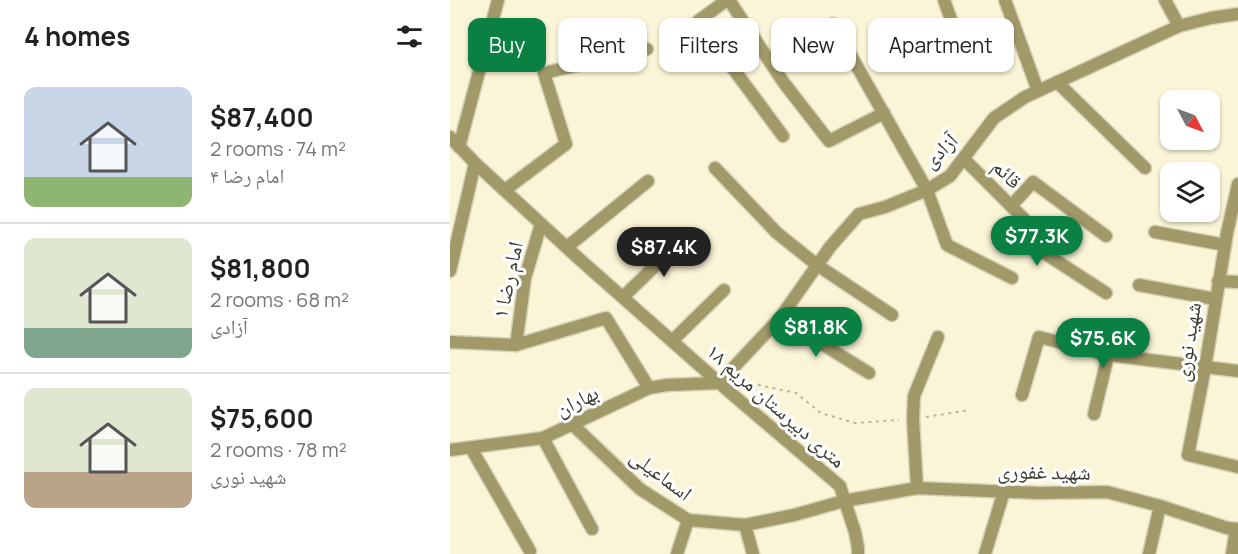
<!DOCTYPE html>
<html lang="en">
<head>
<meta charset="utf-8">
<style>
	:root { --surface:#fff; --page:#f6f6f6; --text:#222; --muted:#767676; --line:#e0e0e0; --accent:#0b8043 }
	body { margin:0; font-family:Manrope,"Noto Naskh Arabic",sans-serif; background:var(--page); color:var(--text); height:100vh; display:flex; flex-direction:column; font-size:22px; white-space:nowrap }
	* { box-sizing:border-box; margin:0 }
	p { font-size:20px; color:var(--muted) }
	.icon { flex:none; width:33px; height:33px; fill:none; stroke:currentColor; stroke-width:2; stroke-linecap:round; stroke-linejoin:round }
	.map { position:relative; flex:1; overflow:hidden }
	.details { display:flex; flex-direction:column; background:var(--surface); width:450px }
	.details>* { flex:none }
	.hud { position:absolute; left:18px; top:18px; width:570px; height:54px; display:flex; gap:12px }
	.needle { width:39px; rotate:131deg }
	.controls { position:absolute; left:710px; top:90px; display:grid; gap:12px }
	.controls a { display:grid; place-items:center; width:60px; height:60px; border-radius:12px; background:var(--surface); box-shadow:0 2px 4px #0004; font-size:30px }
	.price { position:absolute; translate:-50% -51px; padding:0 14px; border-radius:21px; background:var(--accent); color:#fff; font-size:20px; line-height:39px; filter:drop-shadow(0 2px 3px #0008) }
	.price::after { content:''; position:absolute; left:50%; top:36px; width:18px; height:14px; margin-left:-9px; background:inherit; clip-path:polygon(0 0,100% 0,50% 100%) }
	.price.active { background:#222; color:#fff }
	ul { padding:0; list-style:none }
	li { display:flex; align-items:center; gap:18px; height:150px; padding:0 24px }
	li+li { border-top:2px solid var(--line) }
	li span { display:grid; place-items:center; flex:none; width:168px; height:120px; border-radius:12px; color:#555 }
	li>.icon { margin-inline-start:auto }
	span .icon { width:72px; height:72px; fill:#fffc; stroke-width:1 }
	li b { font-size:26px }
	h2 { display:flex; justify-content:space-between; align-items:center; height:72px; padding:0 24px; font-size:26px }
	.chip { padding:0 21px; border-radius:12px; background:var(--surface); box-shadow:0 2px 4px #0004; font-size:21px; line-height:54px }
	.chip.active { background:var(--accent); color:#fff }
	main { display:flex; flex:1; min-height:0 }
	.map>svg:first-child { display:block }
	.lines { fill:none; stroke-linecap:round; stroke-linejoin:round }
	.minor-casing { stroke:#d5d0b6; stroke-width:15 }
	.tertiary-casing { stroke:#d5d0b6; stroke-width:15 }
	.path { stroke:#bab59d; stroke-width:2; stroke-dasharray:3 4.5; stroke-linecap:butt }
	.minor { stroke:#a29969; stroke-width:12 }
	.tertiary { stroke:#a29969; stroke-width:12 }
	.labels { text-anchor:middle; stroke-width:6; stroke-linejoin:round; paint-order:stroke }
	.street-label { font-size:21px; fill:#3e3c30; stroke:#fff }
</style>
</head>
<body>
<main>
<section class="details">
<h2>4 homes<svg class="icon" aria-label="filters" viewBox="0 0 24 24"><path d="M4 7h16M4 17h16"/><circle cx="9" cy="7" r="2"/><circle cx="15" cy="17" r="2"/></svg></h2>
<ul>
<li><span style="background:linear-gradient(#c9d6e8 75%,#8fb573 0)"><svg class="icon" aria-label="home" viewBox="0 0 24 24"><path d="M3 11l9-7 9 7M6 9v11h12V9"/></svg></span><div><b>$87,400</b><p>2 rooms · 74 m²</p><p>امام رضا ۴</p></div></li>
<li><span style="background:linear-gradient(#dfe7d0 75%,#7fa58c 0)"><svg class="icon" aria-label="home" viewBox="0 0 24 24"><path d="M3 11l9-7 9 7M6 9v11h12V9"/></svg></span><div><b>$81,800</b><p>2 rooms · 68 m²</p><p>آزادی</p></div></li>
<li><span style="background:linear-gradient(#dfe7d0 70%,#b9a48a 0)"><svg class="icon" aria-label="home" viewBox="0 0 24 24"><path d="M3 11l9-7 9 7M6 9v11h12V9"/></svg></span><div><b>$75,600</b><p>2 rooms · 78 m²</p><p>شهید نوری</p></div></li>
</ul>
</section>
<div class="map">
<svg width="788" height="554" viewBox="0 0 788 554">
	<rect width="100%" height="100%" fill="#fbf5d7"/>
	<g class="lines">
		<!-- minor casing -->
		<g class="minor-casing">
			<g id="minor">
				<path d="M277,0L248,21L333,136"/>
				<path d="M279,0L334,83L379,141L434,113"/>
				<path d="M494,0L503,25"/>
				<path d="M555,0L588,91"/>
				<path d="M715,0L729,26"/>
				<path d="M383,24L477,190L497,245L562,278"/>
				<path d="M607,82L695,168"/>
				<path d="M9,147L48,0"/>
				<path d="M514,159L561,206L583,182L656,236"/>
				<path d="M265,168L327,233L367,265L442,315"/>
				<path d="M788,184L777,233L755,368L738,455L788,467"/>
				<path d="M55,190L116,144L94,73L197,49"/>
				<path d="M561,206L574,219L565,234L656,293"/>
				<path d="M705,232L775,245"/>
				<path d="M117,247L198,181"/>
				<path d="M0,271L25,163"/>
				<path d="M768,281L788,282"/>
				<path d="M689,285L765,299"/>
				<path d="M173,297L235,237"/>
				<path d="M330,318L419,373"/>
				<path d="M222,341L274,290"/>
				<path d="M0,342L66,345L156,318L199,388"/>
				<path d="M66,345L75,278L91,224"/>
				<path d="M572,395L589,337L659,355L788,371"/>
				<path d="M644,414L662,339"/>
				<path d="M123,425L190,489L238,520L295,525L344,515L394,501L467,488L588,493L657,492L710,506L777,528L788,529"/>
				<path d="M93,438L142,529"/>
				<path d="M21,448L80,551"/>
				<path d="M0,450L93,438L199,388L217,385L269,383"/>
				<path d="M467,488L463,419L464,396L488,337"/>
				<path d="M295,525L303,554"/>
				<path d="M227,554L238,520"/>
				<path d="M535,554L554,491"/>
				<path d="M699,554L710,506"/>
				<path d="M782,554L786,529"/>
			</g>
		</g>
		<!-- tertiary casing -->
		<g class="tertiary-casing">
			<g id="tertiary">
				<path d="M0,137L25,163L127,257L283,395L390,486L405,532L408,548V554"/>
				<path d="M269,383L330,318L380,247L409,214L435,207L477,190L500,176L544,118L575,97L729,26L761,18L788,14"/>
			</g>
		</g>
		<!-- path -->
		<g class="path">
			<path d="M294,389L304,384L346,393L371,413L405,423L449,420"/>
			<path d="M476,417L520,410"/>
		</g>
		<!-- minor -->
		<use href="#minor" class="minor"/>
		<!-- tertiary -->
		<use href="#tertiary" class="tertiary"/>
	</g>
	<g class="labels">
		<!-- street labels -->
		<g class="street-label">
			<text transform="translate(490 151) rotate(-45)" y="7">آزادی</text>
			<text transform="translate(557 174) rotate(45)" y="7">قائم</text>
			<text transform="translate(58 280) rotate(-78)" y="7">امام رضا ۱</text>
			<text transform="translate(738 342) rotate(-81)" y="7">شهید نوری</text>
			<text transform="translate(127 401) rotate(-26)" y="7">بهاران</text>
			<text transform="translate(326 406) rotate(41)" y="7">۱۸ متری دبیرستان مریم</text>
			<text transform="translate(594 472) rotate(1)" y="7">شهید غفوری</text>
			<text transform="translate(211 475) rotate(37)" y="7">اسماعیلی</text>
		</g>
	</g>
</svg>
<div class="controls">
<a><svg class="needle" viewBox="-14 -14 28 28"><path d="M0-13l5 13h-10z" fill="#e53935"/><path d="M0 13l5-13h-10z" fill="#767676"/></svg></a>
<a><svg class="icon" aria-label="layers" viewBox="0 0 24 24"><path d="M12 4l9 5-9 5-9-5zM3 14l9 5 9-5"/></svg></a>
</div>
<b class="price" style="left:587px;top:267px">$77.3K</b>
<b class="price active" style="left:214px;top:278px">$87.4K</b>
<b class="price" style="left:366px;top:358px">$81.8K</b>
<b class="price" style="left:653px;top:369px">$75.6K</b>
<div class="hud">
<a class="chip active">Buy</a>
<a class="chip">Rent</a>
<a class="chip">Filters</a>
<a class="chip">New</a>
<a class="chip">Apartment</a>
</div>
</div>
</main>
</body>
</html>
